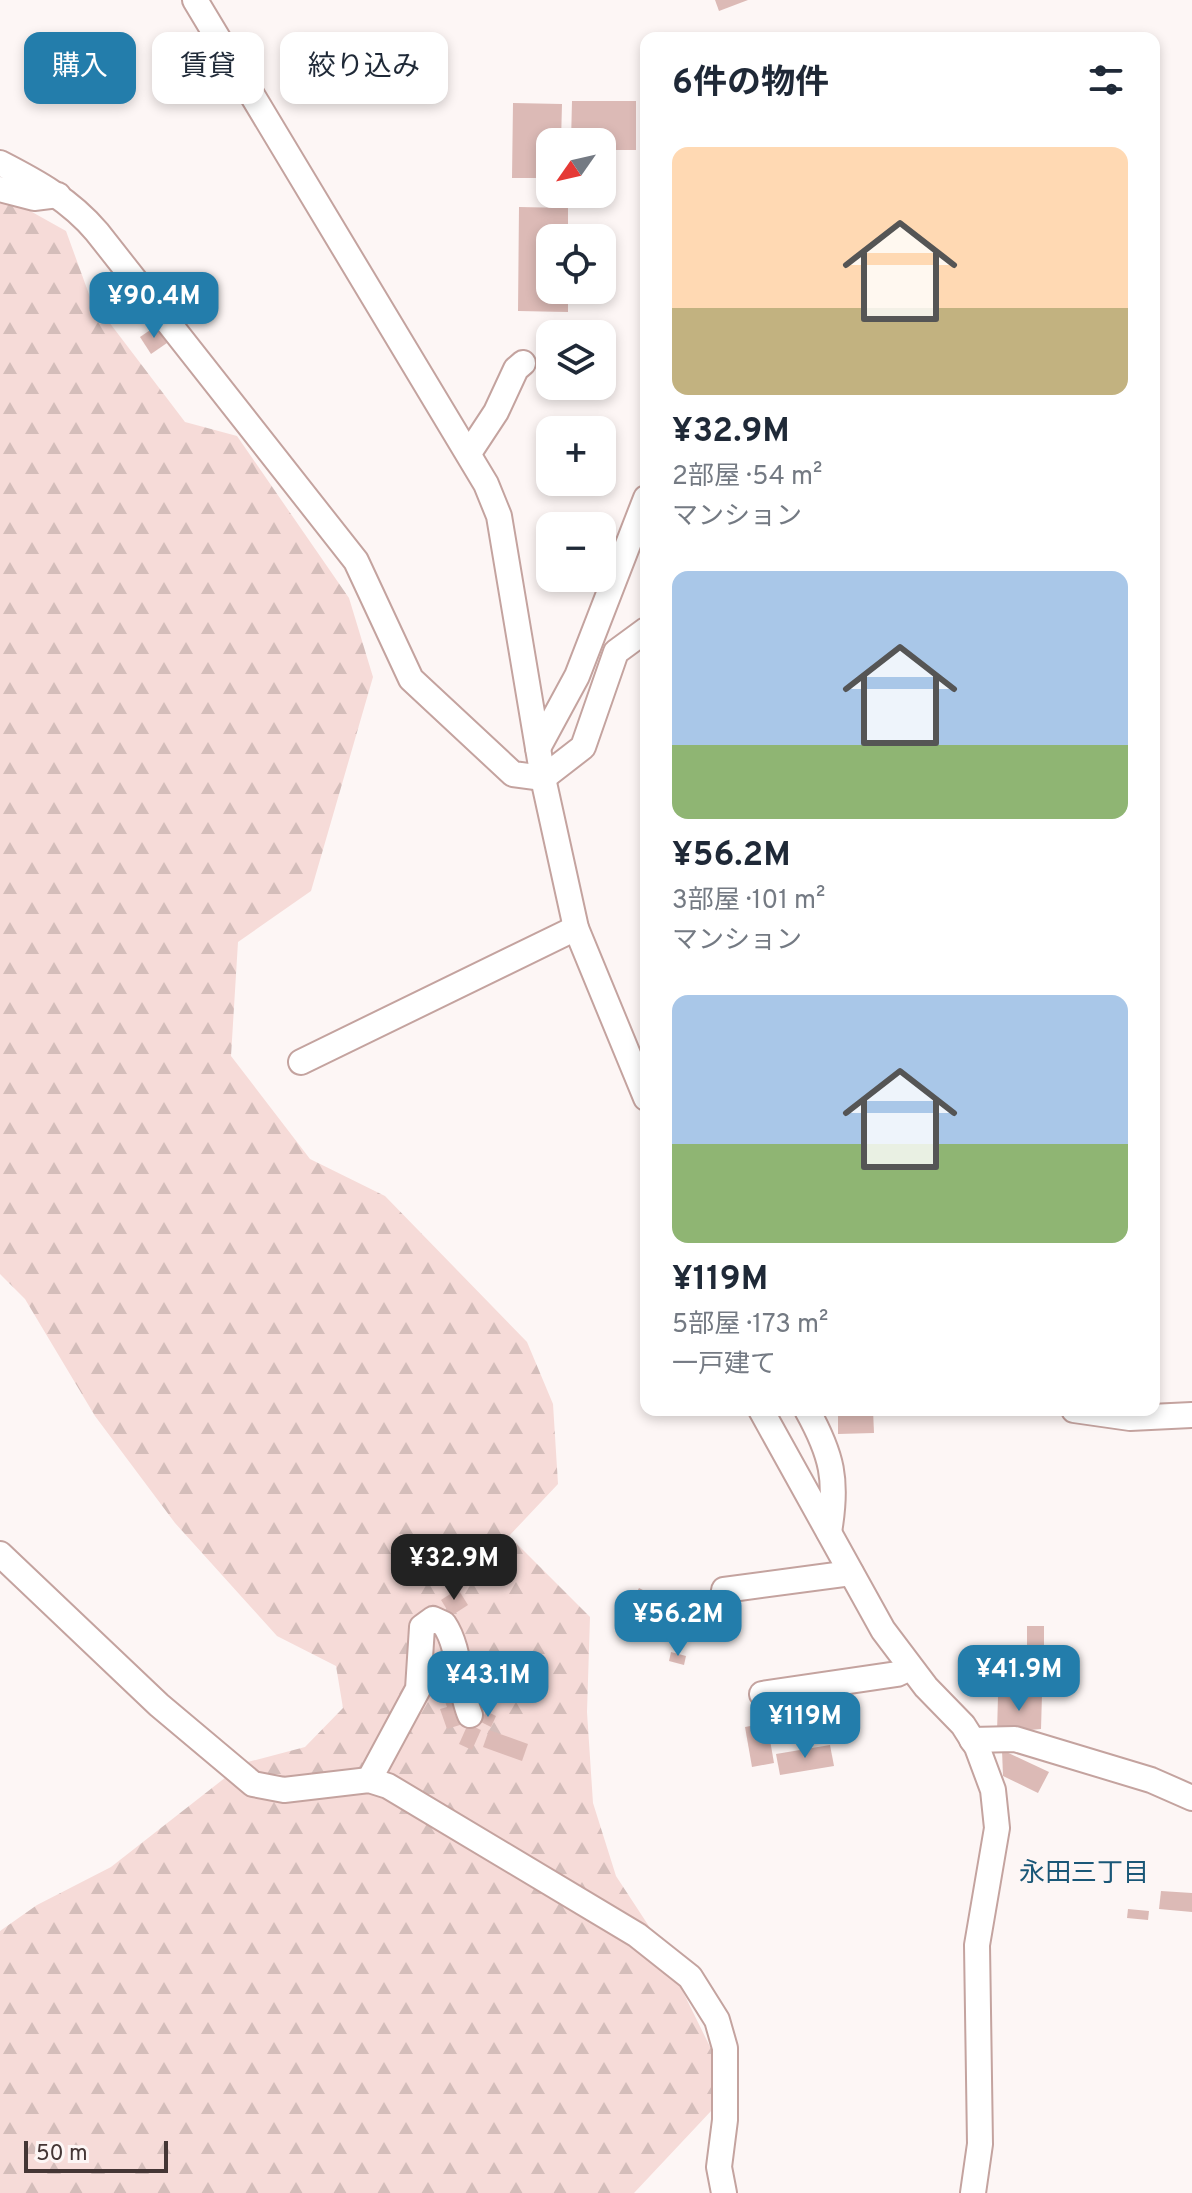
<!DOCTYPE html>
<html lang="ja">
<head>
<meta charset="utf-8">
<style>
	:root { --surface:#fff; --page:#f6f6f7; --text:#1f2937; --muted:#747a83; --accent:#237dab }
	body { margin:0; font-family:Overpass,"Noto Sans JP",sans-serif; background:var(--page); color:var(--text); height:100vh; display:flex; flex-direction:column; font-size:30px; white-space:nowrap }
	* { box-sizing:border-box; margin:0 }
	p { font-size:26px; color:var(--muted) }
	.icon { flex:none; width:44px; height:44px; fill:none; stroke:currentColor; stroke-width:2; stroke-linecap:round; stroke-linejoin:round }
	.map { position:relative; flex:1; overflow:hidden }
	.sheet { position:absolute; left:640px; top:32px; width:520px; height:1384px; display:flex; flex-direction:column; background:var(--surface); border-radius:16px; box-shadow:0 4px 12px #0003 }
	.sheet>* { flex:none }
	.banner { position:absolute; left:24px; top:32px; width:496px; height:72px; display:flex; gap:16px }
	.needle { width:52px; rotate:236deg }
	.buttons { position:absolute; left:536px; top:128px; display:grid; gap:16px }
	.buttons a { display:grid; place-items:center; width:80px; height:80px; border-radius:16px; background:var(--surface); box-shadow:0 4px 12px #0003; font-size:40px }
	.scale { position:absolute; left:24px; bottom:20px; width:144px; box-sizing:border-box; padding-left:8px; border:4px solid #443635; border-top:0; font-size:22px; line-height:28px; white-space:nowrap; color:#443635; -webkit-text-stroke:6px #fdf6f5; paint-order:stroke }
	.price { position:absolute; translate:-50% -68px; padding:0 18px; border-radius:16px; background:var(--accent); color:#fff; font-size:26px; line-height:52px; filter:drop-shadow(0 2px 4px #0008) }
	.price::after { content:''; position:absolute; left:50%; top:48px; width:24px; height:18px; margin-left:-12px; background:inherit; clip-path:polygon(0 0,100% 0,50% 100%) }
	.price.selected { background:#222; color:#fff }
	ul { padding:0; list-style:none }
	li { display:grid; align-content:center; gap:16px; height:424px; padding:0 32px }
	li span { display:grid; place-items:center; height:248px; border-radius:16px; color:#555 }
	li>.icon { margin-inline-start:auto }
	span .icon { width:144px; height:144px; fill:#fffc; stroke-width:1 }
	li b { font-size:34px }
	h2 { display:flex; justify-content:space-between; align-items:center; height:96px; padding:0 32px; font-size:34px }
	.pill { padding:0 28px; border-radius:16px; background:var(--surface); box-shadow:0 4px 12px #0003; font-size:28px; line-height:72px }
	.pill.selected { background:var(--accent); color:#fff }
	.map>svg:first-child { display:block }
	.forest { fill:url(#forest-firs) }
	.building { fill:#dcbab6 }
	.lines { fill:none; stroke-linecap:round; stroke-linejoin:round }
	.minor-casing { stroke:#c4a39f; stroke-width:28 }
	.minor { stroke:#fff; stroke-width:24 }
	.labels { text-anchor:middle; stroke-width:6; stroke-linejoin:round; paint-order:stroke }
	.neighbourhood-label { font-size:26px; fill:#1a5777; stroke:#fdf6f5 }
</style>
</head>
<body>
<div class="map">
<svg width="1192" height="2193" viewBox="0 0 1192 2193">
	<defs>
		<pattern id="forest-firs" width="22" height="20" patternUnits="userSpaceOnUse" patternTransform="scale(2)"><rect width="22" height="20" fill="#f6dbd8"/><path d="M5 1l3.5 6h-7zM16 11l3.5 6h-7z" fill="#d4bdba"/></pattern>
	</defs>
	<rect width="100%" height="100%" fill="#fdf6f5"/>
	<!-- forest -->
	<path class="forest" d="M0,198H7L66,231L90,297L185,422L237,436L349,598L373,677L311,891L238,942L231,1056L310,1159L385,1196L527,1342L553,1404L558,1484L509,1536L590,1617L587,1712L593,1803L616,1876L656,1937L719,2065L712,2110L634,2193H0V1931L37,1905L111,1867L244,1763L305,1747L343,1708L336,1666L277,1636L175,1523L95,1416L25,1299L0,1274Z"/>
	<!-- building -->
	<g class="building">
		<path d="M715,0H748L719,11Z"/>
		<path d="M572,101H636V150H602V142H571Z"/>
		<path d="M513,103L562,104L561,142H550V178H512Z"/>
		<path d="M519,207L568,208V238H550V290H568V312L518,311Z"/>
		<path d="M156,326L167,343L151,354L140,337Z"/>
		<path d="M838,1410H873L874,1433L838,1434Z"/>
		<path d="M639,1588L664,1601L669,1590L705,1608L694,1632L668,1620L664,1628L628,1609Z"/>
		<path d="M458,1589L468,1605L451,1616L441,1600Z"/>
		<rect x="1027" y="1626" width="17" height="25"/>
		<path d="M671,1652L686,1656L684,1665L669,1661Z"/>
		<path d="M452,1690L463,1724L447,1729L440,1709L447,1707L442,1693Z"/>
		<path d="M1013,1693L1042,1694L1041,1729L997,1733L998,1696L1013,1697Z"/>
		<path d="M815,1710L827,1727L809,1739L798,1723Z"/>
		<path d="M486,1711L496,1716L491,1727L481,1722Z"/>
		<path d="M767,1723L774,1763L752,1767L745,1727Z"/>
		<path d="M468,1724L481,1730L472,1750L459,1744Z"/>
		<path d="M489,1730L528,1744L522,1761L483,1747Z"/>
		<path d="M830,1745L834,1766L780,1775L776,1754Z"/>
		<path d="M1002,1750L1049,1772L1038,1793L1003,1776Z"/>
		<path d="M1161,1891L1192,1893V1912L1159,1909Z"/>
		<path d="M1128,1909L1149,1911L1148,1920L1127,1918Z"/>
	</g>
	<g class="lines">
		<!-- minor casing -->
		<g class="minor-casing">
			<g id="minor">
				<path d="M195,0L486,484L499,516L543,778L576,928L646,1098"/>
				<path d="M0,163C37,182 70,200 97,232L356,561L411,679L513,774L543,778L583,747L616,652L646,630"/>
				<path d="M0,189L34,198L58,195"/>
				<path d="M469,453L496,412L516,369L523,363"/>
				<path d="M538,748L577,676L646,498"/>
				<path d="M301,1062L576,928"/>
				<path d="M761,1410L883,1630L926,1687L963,1725L977,1747L993,1790L997,1828L977,1945L980,2144L973,2193"/>
				<path d="M807,1410C832,1455 838,1480 829,1532"/>
				<path d="M1074,1410L1130,1418L1192,1415"/>
				<path d="M0,1554L159,1705L253,1784L284,1790L369,1780L388,1786L637,1935L690,1977L717,2020L725,2048V2120L719,2167L724,2193"/>
				<path d="M724,1590L851,1573"/>
				<path d="M762,1694L897,1674L910,1668"/>
				<path d="M972,1740L1015,1739L1151,1780L1192,1798"/>
				<path d="M369,1780L418,1689L422,1627L433,1619L444,1624C461,1649 458,1687 470,1715"/>
			</g>
		</g>
		<!-- minor -->
		<use href="#minor" class="minor"/>
	</g>
	<g class="labels">
		<!-- neighbourhood labels -->
		<g class="neighbourhood-label">
			<text x="1084" y="1881">永田三丁目</text>
		</g>
	</g>
</svg>
<div class="buttons">
<a><svg class="needle" viewBox="-14 -14 28 28"><path d="M0-13l5 13h-10z" fill="#e53935"/><path d="M0 13l5-13h-10z" fill="#747a83"/></svg></a>
<a><svg class="icon" aria-label="locate" viewBox="0 0 24 24"><circle cx="12" cy="12" r="6"/><path d="M12 2v4M12 18v4M2 12h4M18 12h4"/></svg></a>
<a><svg class="icon" aria-label="layers" viewBox="0 0 24 24"><path d="M12 4l9 5-9 5-9-5zM3 14l9 5 9-5"/></svg></a>
<a>+</a>
<a>−</a>
</div>
<div class="scale">50 m</div>
<b class="price" style="left:154px;top:340px">¥90.4M</b>
<b class="price selected" style="left:454px;top:1602px">¥32.9M</b>
<b class="price" style="left:678px;top:1658px">¥56.2M</b>
<b class="price" style="left:1019px;top:1713px">¥41.9M</b>
<b class="price" style="left:488px;top:1719px">¥43.1M</b>
<b class="price" style="left:805px;top:1760px">¥119M</b>
<div class="banner">
<a class="pill selected">購入</a>
<a class="pill">賃貸</a>
<a class="pill">絞り込み</a>
</div>
<section class="sheet">
<h2>6件の物件<svg class="icon" aria-label="filters" viewBox="0 0 24 24"><path d="M4 7h16M4 17h16"/><circle cx="9" cy="7" r="2"/><circle cx="15" cy="17" r="2"/></svg></h2>
<ul>
<li><span style="background:linear-gradient(#ffd9b3 65%,#c2b280 0)"><svg class="icon" aria-label="home" viewBox="0 0 24 24"><path d="M3 11l9-7 9 7M6 9v11h12V9"/></svg></span><div><b>¥32.9M</b><p>2部屋 · 54 m²</p><p>マンション</p></div></li>
<li><span style="background:linear-gradient(#a9c7e8 70%,#8fb573 0)"><svg class="icon" aria-label="home" viewBox="0 0 24 24"><path d="M3 11l9-7 9 7M6 9v11h12V9"/></svg></span><div><b>¥56.2M</b><p>3部屋 · 101 m²</p><p>マンション</p></div></li>
<li><span style="background:linear-gradient(#a9c7e8 60%,#8fb573 0)"><svg class="icon" aria-label="home" viewBox="0 0 24 24"><path d="M3 11l9-7 9 7M6 9v11h12V9"/></svg></span><div><b>¥119M</b><p>5部屋 · 173 m²</p><p>一戸建て</p></div></li>
</ul>
</section>
</div>
</body>
</html>
